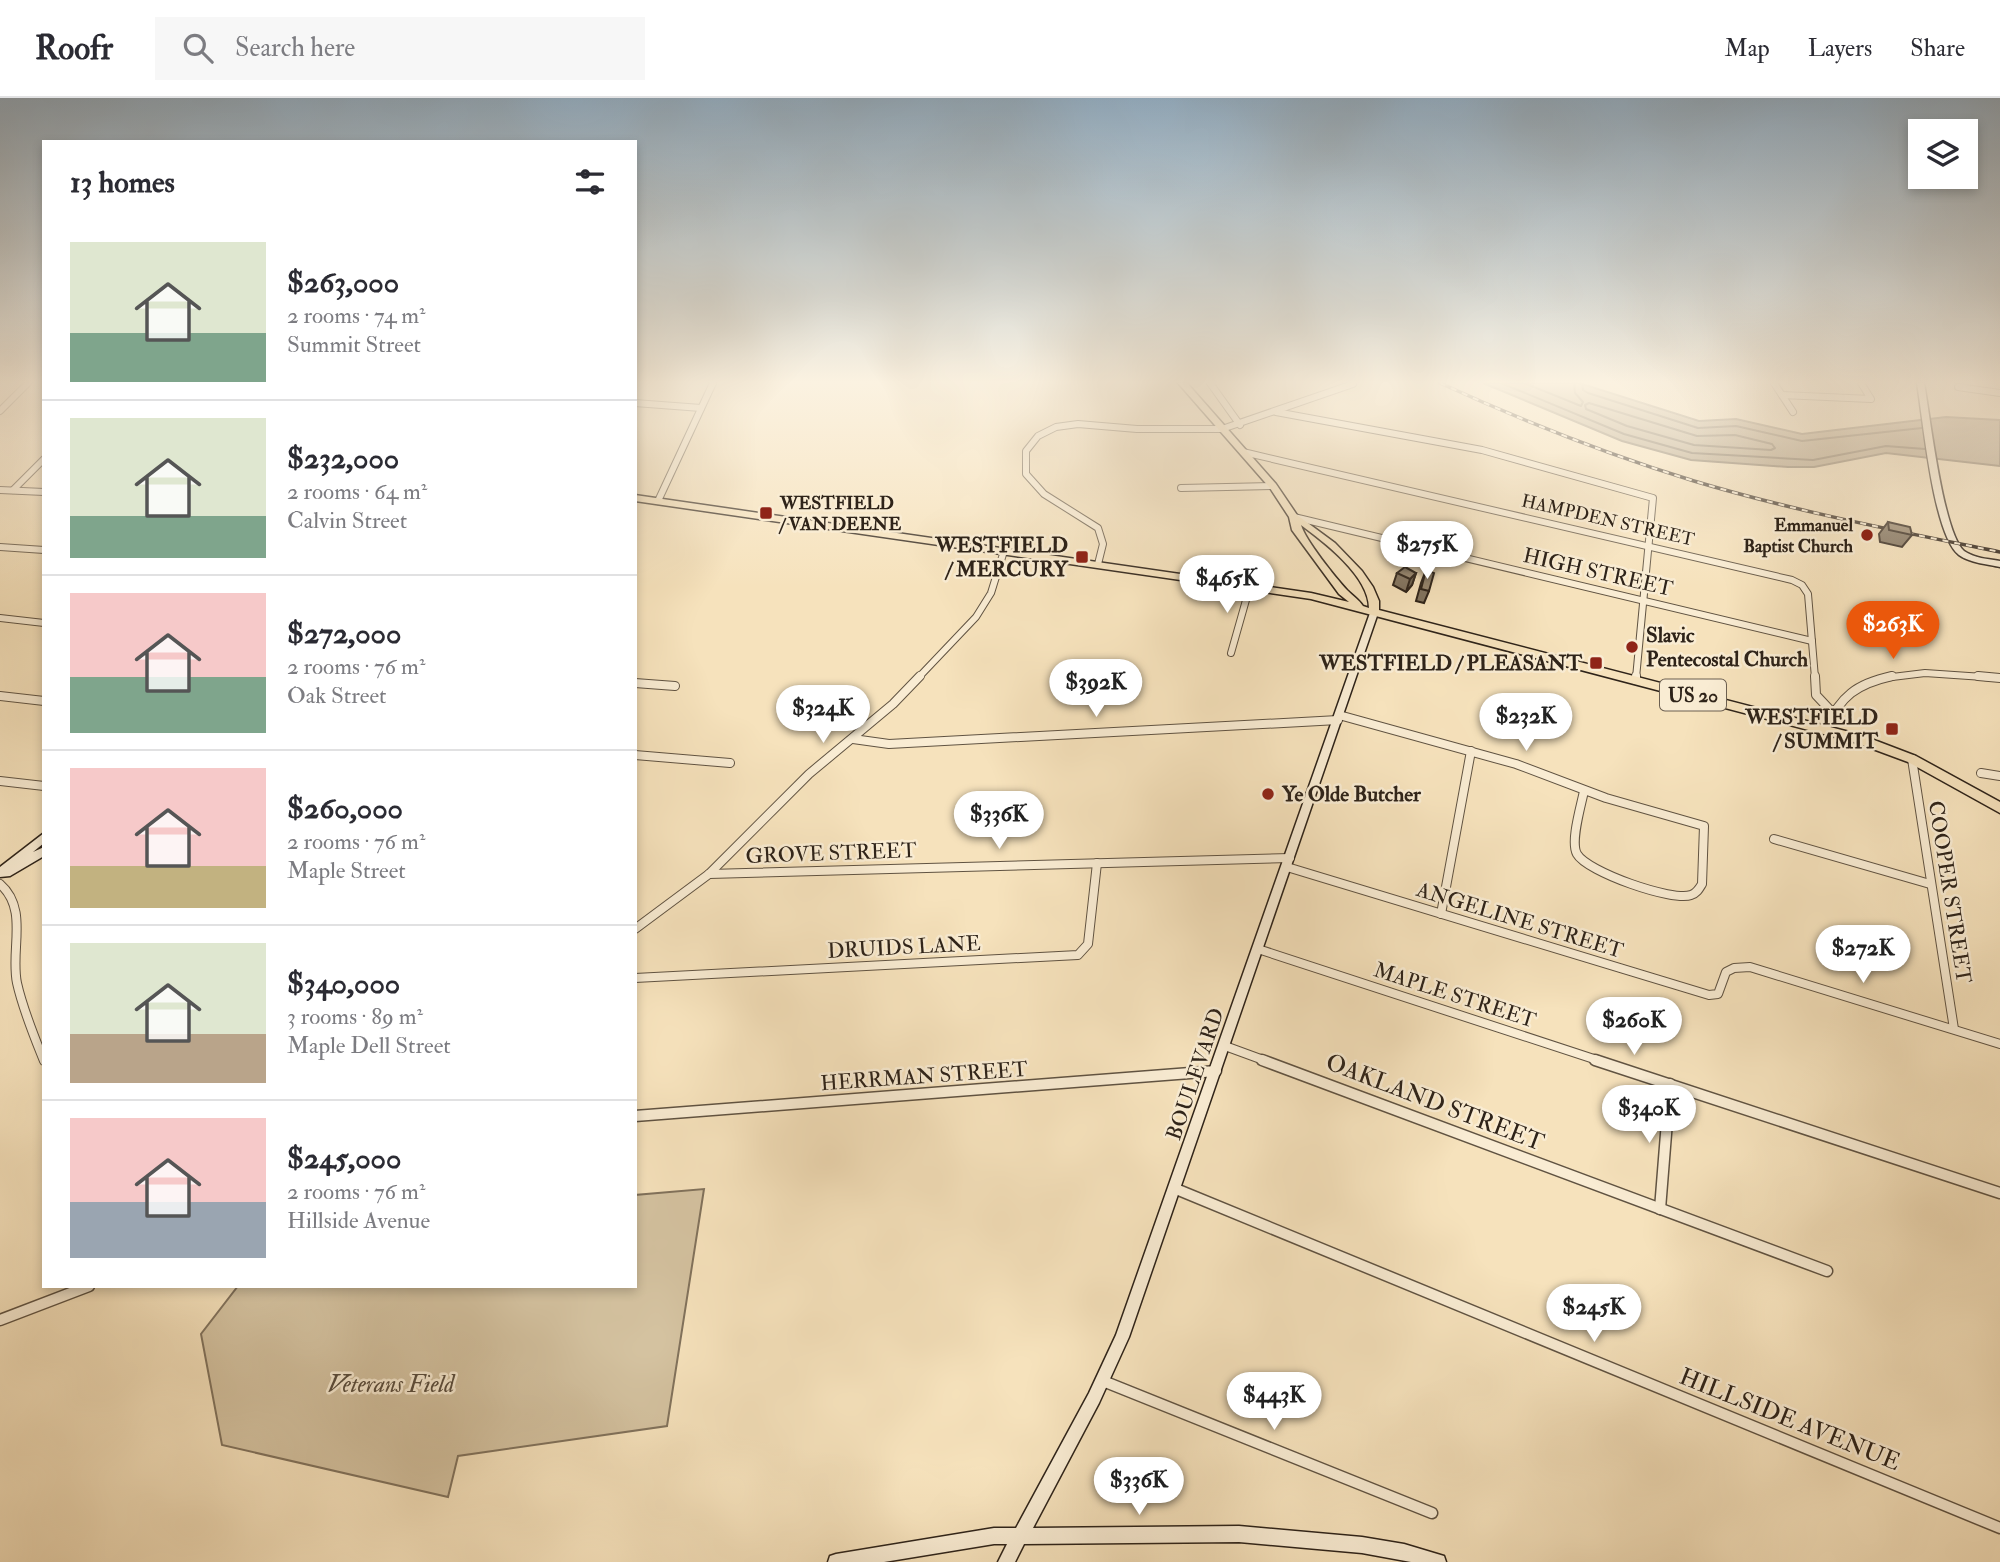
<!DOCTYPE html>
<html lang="en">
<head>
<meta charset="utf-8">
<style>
	:root { --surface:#fff; --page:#f7f7f7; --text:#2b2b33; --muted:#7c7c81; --line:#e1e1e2; --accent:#ea580c }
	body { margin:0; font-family:"IM FELL Double Pica",serif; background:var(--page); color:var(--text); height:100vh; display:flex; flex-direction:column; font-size:26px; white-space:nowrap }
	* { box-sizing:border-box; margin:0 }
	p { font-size:23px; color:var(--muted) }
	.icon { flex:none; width:38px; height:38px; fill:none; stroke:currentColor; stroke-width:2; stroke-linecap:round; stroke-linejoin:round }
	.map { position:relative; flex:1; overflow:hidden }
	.panel { position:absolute; left:42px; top:42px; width:595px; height:1148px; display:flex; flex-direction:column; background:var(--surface); border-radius:0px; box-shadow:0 4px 10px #0003 }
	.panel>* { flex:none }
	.fabs { position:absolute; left:1908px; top:21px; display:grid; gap:14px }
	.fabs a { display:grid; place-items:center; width:70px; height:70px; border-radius:0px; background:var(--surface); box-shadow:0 4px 10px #0003; font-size:35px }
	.price { position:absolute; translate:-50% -60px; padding:0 16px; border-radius:24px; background:#fff; color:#222; font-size:23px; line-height:46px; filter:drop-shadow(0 2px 4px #0008) }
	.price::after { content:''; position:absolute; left:50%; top:42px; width:21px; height:16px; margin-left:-10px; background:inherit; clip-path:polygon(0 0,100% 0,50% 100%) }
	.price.on { background:var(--accent); color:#fff }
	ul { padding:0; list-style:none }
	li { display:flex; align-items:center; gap:21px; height:175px; padding:0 28px }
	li+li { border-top:2px solid var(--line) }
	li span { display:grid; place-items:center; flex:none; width:196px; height:140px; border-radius:0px; color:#555 }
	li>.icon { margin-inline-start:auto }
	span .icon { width:84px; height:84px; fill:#fffc; stroke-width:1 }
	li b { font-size:30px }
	h2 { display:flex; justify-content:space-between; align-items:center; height:84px; padding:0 28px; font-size:30px }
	header { display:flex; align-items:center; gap:42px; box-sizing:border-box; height:98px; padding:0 35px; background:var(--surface); border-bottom:2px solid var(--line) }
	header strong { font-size:33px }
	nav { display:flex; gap:38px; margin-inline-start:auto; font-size:24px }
	.search { width:490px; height:63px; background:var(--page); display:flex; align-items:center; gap:18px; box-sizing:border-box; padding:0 24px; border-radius:0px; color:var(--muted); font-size:26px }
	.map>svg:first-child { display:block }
	.green { fill:#d4c2a0; stroke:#81725c; stroke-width:2 }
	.water { fill:#b2a185; stroke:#7d6f5a; stroke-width:2 }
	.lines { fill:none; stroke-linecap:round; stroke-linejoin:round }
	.shore { stroke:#70624f; stroke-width:2 }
	.minor-far2-casing { stroke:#605342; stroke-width:8 }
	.minor-far1-casing { stroke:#605342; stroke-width:10 }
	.minor-casing { stroke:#605342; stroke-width:13 }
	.secondary-casing { stroke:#2e2319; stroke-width:3 }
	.primary-casing { stroke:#2e2319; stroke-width:3 }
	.minor-far2 { stroke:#f9ecd3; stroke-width:6 }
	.minor-far1 { stroke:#f9ecd3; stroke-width:8 }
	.minor { stroke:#f9ecd3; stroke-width:10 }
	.secondary { fill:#f9ecd3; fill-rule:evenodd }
	.primary { fill:#f6e2bc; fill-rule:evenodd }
	.rail-casing { stroke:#2e2319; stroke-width:3.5 }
	.rail { stroke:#f9ecd3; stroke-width:2; stroke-dasharray:6; stroke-linecap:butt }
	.wall { fill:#81735f; stroke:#2e2319; stroke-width:2 }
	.shaded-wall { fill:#695e4d; stroke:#2e2319; stroke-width:2 }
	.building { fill:#96866e; stroke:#2e2319; stroke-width:2 }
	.poi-dot { fill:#8f2418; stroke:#f9ecd3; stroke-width:2.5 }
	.labels { text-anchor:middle; stroke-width:5; stroke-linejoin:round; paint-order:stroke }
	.far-poi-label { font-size:18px; font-weight:bold; fill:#2e2319; stroke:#f9ecd3; text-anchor:start }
	.far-street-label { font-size:18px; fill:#2e2319; stroke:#f9ecd3 }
	.shield { fill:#f9ecd3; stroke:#6b5f51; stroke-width:2 }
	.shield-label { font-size:19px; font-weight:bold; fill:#2e2319 }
	.poi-label { font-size:21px; font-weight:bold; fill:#2e2319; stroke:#f9ecd3; text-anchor:end }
	.street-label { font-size:21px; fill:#2e2319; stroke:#f9ecd3 }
	.near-street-label { font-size:24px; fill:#2e2319; stroke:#f9ecd3 }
	.near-park-label { font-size:24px; font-style:italic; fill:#584b3b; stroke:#f9ecd3 }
</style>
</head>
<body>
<header>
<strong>Roofr</strong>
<div class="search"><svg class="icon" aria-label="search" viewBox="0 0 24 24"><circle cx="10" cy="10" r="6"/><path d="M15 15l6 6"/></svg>Search here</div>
<nav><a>Map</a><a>Layers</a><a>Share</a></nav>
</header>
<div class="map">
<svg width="2000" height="1464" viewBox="0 0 2000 1464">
	<rect width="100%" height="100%" fill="#f6e2bc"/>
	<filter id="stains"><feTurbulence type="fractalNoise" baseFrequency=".00286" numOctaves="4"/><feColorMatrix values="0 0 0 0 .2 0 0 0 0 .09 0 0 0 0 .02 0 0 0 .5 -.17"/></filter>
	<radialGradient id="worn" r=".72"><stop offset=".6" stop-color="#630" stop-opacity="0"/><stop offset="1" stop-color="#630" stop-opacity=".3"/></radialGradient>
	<!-- green -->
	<path class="green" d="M704,1091L667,1328L458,1358L448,1399L222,1347L201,1236L238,1188H635V1097Z"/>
	<!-- water -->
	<path class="water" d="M1483,285H1579L1699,323L1736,321L1802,336L1946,319L2000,322V368L1886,355L1814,369H1788L1691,362L1622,343Z"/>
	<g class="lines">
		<!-- shore -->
		<g class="shore">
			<path d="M1501,285L1624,336L1692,355L1813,362L1886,348L1925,351"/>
			<path d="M1524,285L1581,308L1583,304L1575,295L1574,285"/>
			<path d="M1582,285L1583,292L1588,295L1698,330L1736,328L1802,343L1922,330"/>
			<path d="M1589,305L1697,338L1735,337L1772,346L1775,350L1771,352L1694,347L1627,328L1586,311L1585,307Z"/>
		</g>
		<!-- minor-far2 casing -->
		<g class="minor-far2-casing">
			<g id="minor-far2">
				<path d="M1210,285L1240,327"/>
				<path d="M1774,285L1793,314"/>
				<path d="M1958,289L2000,295"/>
				<path d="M1782,297L1871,301L1861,285"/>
				<path d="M635,305L701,310"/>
				<path d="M0,313L28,285"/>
				<path d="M1276,314L1482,352L1653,400L1636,580"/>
				<path d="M1243,354L1792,482L1802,487L1808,496L1815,580"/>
				<path d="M1181,390L1273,388"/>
				<path d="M0,392L44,394"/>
				<path d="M13,392L44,361"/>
				<path d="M658,403L713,285"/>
				<path d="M1294,419L1812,543"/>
				<path d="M0,449L44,452"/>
				<path d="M1098,466L1103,446L1098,430L1044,396L1026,376V353L1038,338L1056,329L1078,326L1137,331H1222L1353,286"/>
				<path d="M0,520L44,525"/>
				<path d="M1231,555L1250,488"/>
				<path d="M918,580L976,519L991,495L1004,453"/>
				<path d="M1884,580L1925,575L1998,580"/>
			</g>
		</g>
		<!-- minor-far1 casing -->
		<g class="minor-far1-casing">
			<g id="minor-far1">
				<path d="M1815,578L1816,597L1832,614"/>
				<path d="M1978,578L2000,580"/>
				<path d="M1636,582V578"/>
				<path d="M635,585L675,588"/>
				<path d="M0,598L44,603"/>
				<path d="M1339,617L1516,666L1606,700L1704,728L1702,786C1699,791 1697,795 1691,797C1673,804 1587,774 1577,756C1570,744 1581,708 1584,693"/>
				<path d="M1825,631C1841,598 1856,586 1892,578"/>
				<path d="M853,641L889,646L1338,622"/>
				<path d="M635,657L730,665"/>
				<path d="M1912,661L1954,931"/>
				<path d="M1981,675L2000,678"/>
				<path d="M0,683L44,688"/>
				<path d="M1774,741L1930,786"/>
				<path d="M1287,769L1709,897L1718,896L1726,874L1734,870L1750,869L2000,946"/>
				<path d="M709,776L1290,760"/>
				<path d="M0,786C29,811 10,852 17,885C23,912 34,938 44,963"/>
				<path d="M1441,816L1471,653"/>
				<path d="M635,831L709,776L809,676L893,606L920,578"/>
				<path d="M1258,851L1600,963"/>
				<path d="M635,880L1078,857L1088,846L1097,765"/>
				<path d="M1225,948L1266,963"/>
			</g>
		</g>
		<!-- minor casing -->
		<g class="minor-casing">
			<g id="minor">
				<path d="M1262,962L1827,1173"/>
				<path d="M1595,962L2000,1095"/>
				<path d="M635,1018L1216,973"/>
				<path d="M1176,1091L2000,1430"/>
				<path d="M1660,1111L1670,986"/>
				<path d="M0,1222L89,1188"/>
				<path d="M1103,1283L1432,1415"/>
			</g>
		</g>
		<!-- secondary casing -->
		<g class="secondary-casing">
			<g id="secondary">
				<path d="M1917,285H1924C1930,317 1943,435 1964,453C1974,460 1988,461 2000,463V469C1987,466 1970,465 1959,457C1933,437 1923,320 1917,285Z"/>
				<path d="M1374,512L1378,515L1129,1239L1099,1305L1033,1430L1239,1428L1362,1439L1404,1446L1444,1458L1446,1464H1411L1362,1455L1239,1444L1024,1446L1015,1464H998L1007,1446H994L884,1464H828L830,1458L836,1456L994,1430H1016L1089,1295L1116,1237L1370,515Z"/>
				<path d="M44,735V745L33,754L44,749V758L10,778L0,779V769Z"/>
			</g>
		</g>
		<!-- primary casing -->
		<g class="primary-casing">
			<path id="primary" d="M1178,285H1187L1276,386L1297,417L1335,445L1362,473L1373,489L1379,503V512L1861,637L1916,658L2000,704V715L1908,664L1854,644L1311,501L635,403V397L1311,495L1349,504L1339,496L1303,447L1292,432L1289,419L1270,390ZM1301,427C1324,444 1369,478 1369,510L1363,508C1359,502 1353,498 1347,492C1336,480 1305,442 1301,427Z"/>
		</g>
		<!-- minor-far2 -->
		<use href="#minor-far2" class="minor-far2"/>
		<!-- minor-far1 -->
		<use href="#minor-far1" class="minor-far1"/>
		<!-- minor -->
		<use href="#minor" class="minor"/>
		<!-- secondary -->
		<use href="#secondary" class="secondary"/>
		<!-- primary -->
		<use href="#primary" class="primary"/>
		<!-- rail casing -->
		<g class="rail-casing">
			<path id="rail" d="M1440,285C1523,323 1606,356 1694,383C1794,413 1897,433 2000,454"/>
		</g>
		<!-- rail -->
		<use href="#rail" class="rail"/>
	</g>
	<!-- wall -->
	<g class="wall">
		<path d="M1888,424L1912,437L1902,449L1880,444L1879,436Z"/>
		<path d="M1426,472L1429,493L1424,505L1416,503L1421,485Z"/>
		<path d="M1397,475H1416L1412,487L1406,494L1393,487Z"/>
	</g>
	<!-- shaded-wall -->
	<path class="shaded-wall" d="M1416,475L1412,487L1406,494L1410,481Z"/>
	<!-- building -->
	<g class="building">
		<path d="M1888,424L1910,429L1912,437L1889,432Z"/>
		<path d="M1405,469L1416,475L1410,481L1397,475Z"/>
		<path d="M1426,472L1434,475L1429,493L1421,491Z"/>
	</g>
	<!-- sky -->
	<linearGradient id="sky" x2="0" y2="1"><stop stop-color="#92acc0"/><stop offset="0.58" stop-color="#fbf2e1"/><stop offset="1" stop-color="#fbf2e1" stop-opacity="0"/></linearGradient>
	<rect width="2000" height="490" fill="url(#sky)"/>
	<!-- markers -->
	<g class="poi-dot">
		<rect x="759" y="408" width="14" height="14" rx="3.5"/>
		<circle cx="1867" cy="437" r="7"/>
		<rect x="1075" y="452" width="14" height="14" rx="3.5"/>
		<circle cx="1632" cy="549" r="7"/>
		<rect x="1589" y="558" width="14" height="14" rx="3.5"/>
		<rect x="1885" y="624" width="14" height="14" rx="3.5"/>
		<circle cx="1268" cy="696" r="7"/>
	</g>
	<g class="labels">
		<!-- far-poi labels -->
		<g class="far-poi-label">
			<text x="780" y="411">WESTFIELD<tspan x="780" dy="21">/ VAN DEENE</tspan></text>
			<text x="1853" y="433" text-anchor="end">Emmanuel<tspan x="1853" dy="21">Baptist Church</tspan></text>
		</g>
		<!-- far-street labels -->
		<g class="far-street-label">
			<text transform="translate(1608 422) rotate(13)" y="6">HAMPDEN STREET</text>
		</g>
		<!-- shield labels -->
		<rect class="shield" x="1660" y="581.5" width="66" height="31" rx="5"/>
		<g class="shield-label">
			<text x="1693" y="604">US 20</text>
		</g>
		<!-- poi labels -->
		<g class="poi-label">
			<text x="1068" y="454">WESTFIELD<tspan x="1068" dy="24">/ MERCURY</tspan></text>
			<text x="1646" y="544" text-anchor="start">Slavic<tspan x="1646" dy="24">Pentecostal Church</tspan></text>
			<text x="1582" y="572">WESTFIELD / PLEASANT</text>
			<text x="1878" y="626">WESTFIELD<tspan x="1878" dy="24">/ SUMMIT</tspan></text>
			<text x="1282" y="703" text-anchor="start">Ye Olde Butcher</text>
		</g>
		<!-- street labels -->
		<g class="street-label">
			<text transform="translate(1598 474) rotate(13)" y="7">HIGH STREET</text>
			<text transform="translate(831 755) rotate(-2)" y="7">GROVE STREET</text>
			<text transform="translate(1950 794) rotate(81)" y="7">COOPER STREET</text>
			<text transform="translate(1520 822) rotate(17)" y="7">ANGELINE STREET</text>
			<text transform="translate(904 849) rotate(-3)" y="7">DRUIDS LANE</text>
			<text transform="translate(1455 897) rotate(18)" y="7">MAPLE STREET</text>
			<text transform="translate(1195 976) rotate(-71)" y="7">BOULEVARD</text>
			<text transform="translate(924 978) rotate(-4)" y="7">HERRMAN STREET</text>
		</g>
		<!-- near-street labels -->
		<g class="near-street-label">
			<text transform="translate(1435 1004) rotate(21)" y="8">OAKLAND STREET</text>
			<text transform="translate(1790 1321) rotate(22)" y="8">HILLSIDE AVENUE</text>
		</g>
		<!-- near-park labels -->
		<g class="near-park-label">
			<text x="391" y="1294">Veterans Field</text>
		</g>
	</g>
	<rect width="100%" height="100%" filter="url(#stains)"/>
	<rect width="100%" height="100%" fill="url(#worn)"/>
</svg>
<div class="fabs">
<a><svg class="icon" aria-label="layers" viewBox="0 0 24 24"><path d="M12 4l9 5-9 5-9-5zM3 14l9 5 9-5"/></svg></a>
</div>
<b class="price" style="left:1427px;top:483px">$275K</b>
<b class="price" style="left:1227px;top:517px">$465K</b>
<b class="price on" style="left:1893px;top:563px">$263K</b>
<b class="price" style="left:1096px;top:621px">$392K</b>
<b class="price" style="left:823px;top:647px">$324K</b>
<b class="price" style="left:1526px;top:655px">$232K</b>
<b class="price" style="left:999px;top:753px">$336K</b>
<b class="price" style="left:1863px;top:887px">$272K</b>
<b class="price" style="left:1634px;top:959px">$260K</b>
<b class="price" style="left:1649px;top:1047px">$340K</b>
<b class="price" style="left:1594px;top:1246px">$245K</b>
<b class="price" style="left:1274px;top:1334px">$443K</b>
<b class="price" style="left:1139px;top:1419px">$336K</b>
<section class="panel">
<h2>13 homes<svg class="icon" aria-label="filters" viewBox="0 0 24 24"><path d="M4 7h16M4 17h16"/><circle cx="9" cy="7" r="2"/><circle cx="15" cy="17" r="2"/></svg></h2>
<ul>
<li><span style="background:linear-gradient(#dfe7d0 65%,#7fa58c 0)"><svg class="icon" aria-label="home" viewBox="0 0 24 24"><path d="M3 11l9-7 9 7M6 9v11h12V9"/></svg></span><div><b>$263,000</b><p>2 rooms · 74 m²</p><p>Summit Street</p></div></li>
<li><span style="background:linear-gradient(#dfe7d0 70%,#7fa58c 0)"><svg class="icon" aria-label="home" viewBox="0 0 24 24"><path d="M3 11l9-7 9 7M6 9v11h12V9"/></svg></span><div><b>$232,000</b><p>2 rooms · 64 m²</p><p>Calvin Street</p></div></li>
<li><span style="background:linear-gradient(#f6c9c9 60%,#7fa58c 0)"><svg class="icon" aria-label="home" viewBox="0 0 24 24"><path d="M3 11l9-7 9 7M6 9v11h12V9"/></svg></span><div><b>$272,000</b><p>2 rooms · 76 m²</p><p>Oak Street</p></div></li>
<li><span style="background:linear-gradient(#f6c9c9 70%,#c2b280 0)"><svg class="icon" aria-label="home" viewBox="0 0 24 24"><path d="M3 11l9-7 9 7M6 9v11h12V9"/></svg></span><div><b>$260,000</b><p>2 rooms · 76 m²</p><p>Maple Street</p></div></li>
<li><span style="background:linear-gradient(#dfe7d0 65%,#b9a48a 0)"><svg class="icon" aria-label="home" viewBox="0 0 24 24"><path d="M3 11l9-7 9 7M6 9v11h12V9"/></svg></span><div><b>$340,000</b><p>3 rooms · 89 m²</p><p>Maple Dell Street</p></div></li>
<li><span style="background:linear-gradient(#f6c9c9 60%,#9aa5b1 0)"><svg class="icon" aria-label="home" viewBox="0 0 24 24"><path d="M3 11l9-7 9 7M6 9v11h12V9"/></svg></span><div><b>$245,000</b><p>2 rooms · 76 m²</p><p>Hillside Avenue</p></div></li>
</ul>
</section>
</div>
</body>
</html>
